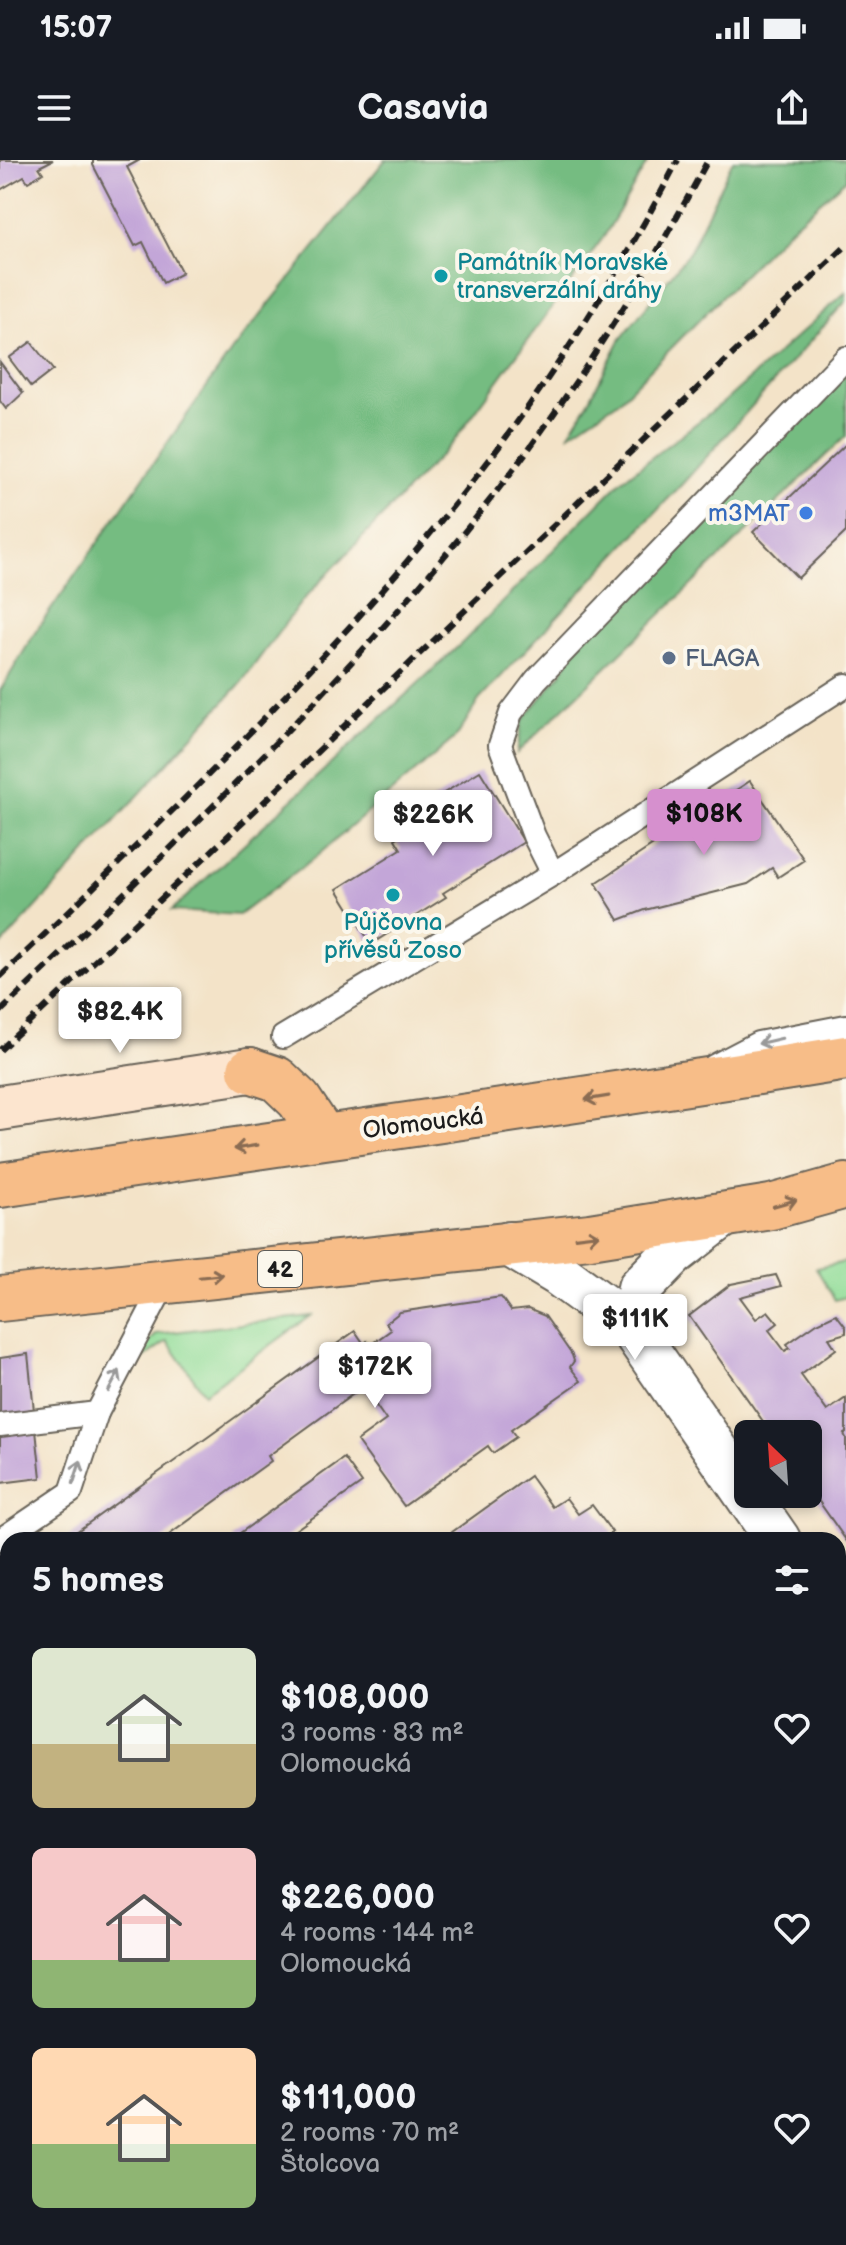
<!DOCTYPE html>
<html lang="en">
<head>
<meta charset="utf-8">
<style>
	:root { --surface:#171b24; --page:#20242c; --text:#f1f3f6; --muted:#9ea1a6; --accent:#d690ce }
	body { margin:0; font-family:"Balsamiq Sans",sans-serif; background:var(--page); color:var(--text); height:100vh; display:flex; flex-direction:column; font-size:30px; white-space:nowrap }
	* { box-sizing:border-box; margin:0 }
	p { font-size:26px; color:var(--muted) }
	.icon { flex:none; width:44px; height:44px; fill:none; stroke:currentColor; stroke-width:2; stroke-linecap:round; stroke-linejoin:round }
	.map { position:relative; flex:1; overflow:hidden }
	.side { position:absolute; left:0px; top:1372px; width:846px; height:714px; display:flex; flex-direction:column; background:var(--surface); border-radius:24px 24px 0 0; box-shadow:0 4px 12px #0003 }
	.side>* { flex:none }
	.needle { width:52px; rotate:335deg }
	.fabs { position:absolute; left:734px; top:1260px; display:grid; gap:16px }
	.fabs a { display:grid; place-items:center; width:88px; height:88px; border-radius:12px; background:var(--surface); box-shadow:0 4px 12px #0003; font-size:40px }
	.price { position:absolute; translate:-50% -68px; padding:0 18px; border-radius:8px; background:#fff; color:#222; font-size:26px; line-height:52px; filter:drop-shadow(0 2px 4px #0008) }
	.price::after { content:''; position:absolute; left:50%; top:48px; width:24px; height:18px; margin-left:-12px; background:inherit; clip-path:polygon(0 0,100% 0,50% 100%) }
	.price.current { background:var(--accent); color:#111 }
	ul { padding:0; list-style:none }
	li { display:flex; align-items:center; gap:24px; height:200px; padding:0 32px }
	li span { display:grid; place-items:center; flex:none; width:224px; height:160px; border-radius:12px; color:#555 }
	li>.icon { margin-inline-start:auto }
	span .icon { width:96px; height:96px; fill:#fffc; stroke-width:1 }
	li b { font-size:34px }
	h2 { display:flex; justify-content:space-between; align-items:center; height:96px; padding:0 32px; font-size:34px }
	.status { display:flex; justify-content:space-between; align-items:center; height:56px; padding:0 40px; background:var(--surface); direction:ltr }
	.status svg { height:22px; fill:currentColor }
	header { display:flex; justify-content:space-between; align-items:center; height:104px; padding:0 32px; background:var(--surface); font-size:36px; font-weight:600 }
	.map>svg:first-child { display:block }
	.green { fill:#92dd99; stroke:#577c5a; stroke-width:2 }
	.forest { fill:#75bc81; stroke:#486c4e; stroke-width:2 }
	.building { fill:#c3a6d8 }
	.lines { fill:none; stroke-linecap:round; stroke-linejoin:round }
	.lane-casing { stroke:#676258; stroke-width:26 }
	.street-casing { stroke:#676258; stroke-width:48 }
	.secondary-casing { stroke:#676258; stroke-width:48 }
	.primary-casing { stroke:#676258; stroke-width:48 }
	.lane { stroke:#fff; stroke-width:22 }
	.street { stroke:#fff; stroke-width:44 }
	.secondary { stroke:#fce5cf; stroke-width:44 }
	.primary { stroke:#f7bd88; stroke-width:44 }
	.rail { stroke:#1c1c1c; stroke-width:6; stroke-dasharray:12 6; stroke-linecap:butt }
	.oneway { stroke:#999 }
	.oneway2 { stroke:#8a6c52 }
	.culture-dot { fill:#0f9aa8; stroke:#fbf7ec; stroke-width:3 }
	.shop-dot { fill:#3f7fe0; stroke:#fbf7ec; stroke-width:3 }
	.service-dot { fill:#5c6f8a; stroke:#fbf7ec; stroke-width:3 }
	.labels { text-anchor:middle; stroke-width:8; stroke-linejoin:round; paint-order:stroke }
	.shield { fill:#fbf7ec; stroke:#5f5e5a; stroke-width:2 }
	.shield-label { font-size:22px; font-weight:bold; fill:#1c1c1c }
	.culture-label { font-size:24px; fill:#0d838f; stroke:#fbf7ec; text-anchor:start }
	.shop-label { font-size:24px; fill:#366cbe; stroke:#fbf7ec; text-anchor:end }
	.service-label { font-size:24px; fill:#4e5e75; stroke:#fbf7ec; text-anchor:start }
	.street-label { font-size:24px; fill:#1c1c1c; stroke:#fbf7ec }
</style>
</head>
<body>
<div class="status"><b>15:07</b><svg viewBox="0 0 49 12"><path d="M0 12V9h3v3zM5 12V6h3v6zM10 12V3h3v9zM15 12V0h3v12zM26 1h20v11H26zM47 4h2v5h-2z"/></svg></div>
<header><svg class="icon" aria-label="menu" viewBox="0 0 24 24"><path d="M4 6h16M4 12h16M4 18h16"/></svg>Casavia<svg class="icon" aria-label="share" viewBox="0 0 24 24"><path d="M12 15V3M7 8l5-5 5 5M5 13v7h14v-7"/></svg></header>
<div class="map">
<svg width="846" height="2085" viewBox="0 0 846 2085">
	<rect width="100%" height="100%" fill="#fbf7ec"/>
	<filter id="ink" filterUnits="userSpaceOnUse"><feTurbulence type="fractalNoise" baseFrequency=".0125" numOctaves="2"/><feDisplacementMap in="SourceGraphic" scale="16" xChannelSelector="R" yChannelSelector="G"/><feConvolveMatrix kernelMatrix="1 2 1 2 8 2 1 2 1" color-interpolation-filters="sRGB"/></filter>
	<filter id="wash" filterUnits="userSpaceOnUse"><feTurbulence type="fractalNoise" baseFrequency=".006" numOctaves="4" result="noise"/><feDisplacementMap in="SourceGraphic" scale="32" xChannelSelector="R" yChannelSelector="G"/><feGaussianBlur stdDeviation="1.8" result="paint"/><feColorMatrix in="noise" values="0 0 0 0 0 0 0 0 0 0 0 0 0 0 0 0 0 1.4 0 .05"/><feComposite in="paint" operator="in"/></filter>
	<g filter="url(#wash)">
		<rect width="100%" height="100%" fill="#f3e3c8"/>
		<!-- green -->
		<g class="green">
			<path d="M846,1102V1137L835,1140L816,1108Z"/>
			<path d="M311,1156L204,1233L167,1181L131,1207L133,1211L125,1216L124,1212L140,1191L157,1174Z"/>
			<path d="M8,1543V1794L0,1799V1548Z"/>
			<path d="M843,1578L846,1583V1652L838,1658V1582Z"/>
			<path d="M8,1879V2078H526L516,2085H490L485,2078L476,2085H0V1884Z"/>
		</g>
		<!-- forest -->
		<g class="forest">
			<path d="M385,0H649L605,75L453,282L302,441L240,524L0,787V531L36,471L233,189Z"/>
			<path d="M733,0H846V19L787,71L620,240L568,275L588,243L620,180L690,91Z"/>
			<path d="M846,132V141L685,321L479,540L457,576L318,695L239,755L171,751L463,482L621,321L725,241Z"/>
			<path d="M846,208V276L517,593L522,561L560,515L600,451Z"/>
		</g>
		<g id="blocks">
			<!-- building -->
			<g class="building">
				<path d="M0,0H53L39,7L43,13L28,22L24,16L0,30Z"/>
				<path d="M93,0H140L127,7L182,113L163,123L143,82L135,86L93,5Z"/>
				<path d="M31,182L53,210L31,227L9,198Z"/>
				<path d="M0,202L23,233L6,249L0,241Z"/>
				<path d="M846,284V372L798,418L753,372Z"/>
				<path d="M480,611L524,682L443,733L446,737L371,784L337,729L401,689L395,679L436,653L429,642Z"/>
				<path d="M750,621L804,700L778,717L772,708L748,724L645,750L619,760L596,723Z"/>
				<path d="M776,1115L781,1126L740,1137L756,1159L768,1151L778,1163L769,1170L785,1191L790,1188L787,1184L817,1163L836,1154L846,1167V1173L829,1178L836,1189L801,1215L827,1251L846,1238V1273L844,1274L846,1278V1380L808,1326V1274H772L689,1156L731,1124Z"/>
				<path d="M501,1137L511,1151L528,1149L545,1156L572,1195L574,1201L570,1207L581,1221L511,1270L516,1277L493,1293L488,1286L404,1346L357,1281L386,1260L363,1227L268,1296L271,1301L162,1380H65L355,1171L364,1184L367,1181L370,1185L391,1170L386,1163L400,1152Z"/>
				<path d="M28,1194L41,1318L0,1323V1198Z"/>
				<path d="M344,1298L362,1323L281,1380H234L233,1378Z"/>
				<path d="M530,1316L552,1347L566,1338L578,1354L592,1345L612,1372L601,1380H441Z"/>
				<path d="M8,1421V1442L2,1434L8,1444V1473L0,1479V1427Z"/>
				<path d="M8,1521V1537L0,1542V1526Z"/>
				<path d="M846,1652V1721L838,1710V1658Z"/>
				<path d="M846,1858V1956L838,1962V1864Z"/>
				<path d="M846,2056V2085H804L814,2078H838V2062Z"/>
				<path d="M538,2078H674L664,2085H543Z"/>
			</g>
		</g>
	</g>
	<g filter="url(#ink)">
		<use href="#blocks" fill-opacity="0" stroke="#676258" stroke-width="2"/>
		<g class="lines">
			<!-- lane casing -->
			<g class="lane-casing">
				<g id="lane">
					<path d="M553,714L534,676L500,585L511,553L536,520L846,198"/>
					<path d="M283,877L553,714L846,525"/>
					<path d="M714,906L758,883L846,866"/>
					<path d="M0,1265L97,1253L166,1121"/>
					<path d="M0,1380L71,1332L97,1253"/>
				</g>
			</g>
			<!-- street casing -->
			<g class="street-casing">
				<g id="street">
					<path d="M509,1084L559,1114L632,1168L640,1128L674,1093L723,1055"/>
					<path d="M632,1168L778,1380"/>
					<path d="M838,1467L846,1479"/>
					<path d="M838,2012L846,2007"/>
					<path d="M736,2085L746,2078"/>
				</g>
			</g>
			<!-- secondary casing -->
			<g class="secondary-casing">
				<path id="secondary" d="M0,948L250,910"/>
			</g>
			<!-- primary casing -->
			<g class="primary-casing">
				<g id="primary">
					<path d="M250,910L277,919L299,940L323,976"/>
					<path d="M0,1025C282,982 565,944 846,898"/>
					<path d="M0,1139L590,1076L771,1047L846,1026"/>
				</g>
			</g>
			<!-- lane -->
			<use href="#lane" class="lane"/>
			<!-- street -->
			<use href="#street" class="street"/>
			<!-- secondary -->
			<use href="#secondary" class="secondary"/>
			<!-- primary -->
			<use href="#primary" class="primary"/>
			<!-- rail -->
			<g class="rail">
				<path d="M0,817C161,663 322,510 461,336C544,232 617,118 678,0"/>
				<path d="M0,852C168,692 337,532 482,350C569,241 642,123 708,0"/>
				<path d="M0,890L316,593L846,86"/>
			</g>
		</g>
		<!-- one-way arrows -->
		<defs><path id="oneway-shaft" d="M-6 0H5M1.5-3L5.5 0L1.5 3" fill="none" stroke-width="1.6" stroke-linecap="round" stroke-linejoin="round" transform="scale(2)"/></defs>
		<g class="oneway">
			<use href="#oneway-shaft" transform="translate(770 881) rotate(167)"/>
			<use href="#oneway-shaft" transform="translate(114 1221) rotate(-62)"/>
			<use href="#oneway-shaft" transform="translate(77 1312) rotate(-72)"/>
		</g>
		<g class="oneway2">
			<use href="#oneway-shaft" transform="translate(597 938) rotate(171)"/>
			<use href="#oneway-shaft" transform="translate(246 987) rotate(171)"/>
			<use href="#oneway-shaft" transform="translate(785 1043) rotate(-16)"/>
			<use href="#oneway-shaft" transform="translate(587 1076) rotate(-7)"/>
			<use href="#oneway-shaft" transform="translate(211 1116) rotate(-6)"/>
		</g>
	</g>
	<!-- markers -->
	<g class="culture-dot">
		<circle cx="441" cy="116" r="8"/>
		<circle cx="393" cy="735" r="8"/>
	</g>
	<circle class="shop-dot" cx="806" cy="353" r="8"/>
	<circle class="service-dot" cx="669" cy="498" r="8"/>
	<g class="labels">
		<!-- shield labels -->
		<rect class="shield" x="258" y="1091" width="44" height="36" rx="6"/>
		<g class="shield-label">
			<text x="280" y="1117">42</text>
		</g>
		<!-- culture labels -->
		<g class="culture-label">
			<text x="457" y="110">Památník Moravské<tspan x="457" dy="28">transverzální dráhy</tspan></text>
			<text x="393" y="770" text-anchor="middle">Půjčovna<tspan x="393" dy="28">přívěsů Zoso</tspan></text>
		</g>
		<!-- shop labels -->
		<g class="shop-label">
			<text x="790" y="361">m3MAT</text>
		</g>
		<!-- service labels -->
		<g class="service-label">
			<text x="685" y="506">FLAGA</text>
		</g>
		<!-- street labels -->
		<g class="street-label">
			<text transform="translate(423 963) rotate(-7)" y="8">Olomoucká</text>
		</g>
	</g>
</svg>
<div class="fabs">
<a><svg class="needle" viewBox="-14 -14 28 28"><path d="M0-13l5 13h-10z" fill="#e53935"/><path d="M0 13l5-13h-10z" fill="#9ea1a6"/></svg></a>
</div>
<b class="price current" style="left:704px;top:697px">$108K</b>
<b class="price" style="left:433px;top:698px">$226K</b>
<b class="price" style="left:120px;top:895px">$82.4K</b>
<b class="price" style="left:635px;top:1202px">$111K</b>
<b class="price" style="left:375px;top:1250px">$172K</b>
<section class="side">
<h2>5 homes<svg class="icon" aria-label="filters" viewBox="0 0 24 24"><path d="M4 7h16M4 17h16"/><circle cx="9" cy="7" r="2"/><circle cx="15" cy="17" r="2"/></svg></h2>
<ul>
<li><span style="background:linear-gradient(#dfe7d0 60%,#c2b280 0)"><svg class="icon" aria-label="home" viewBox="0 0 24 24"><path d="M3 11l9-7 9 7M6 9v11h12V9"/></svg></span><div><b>$108,000</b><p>3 rooms · 83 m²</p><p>Olomoucká</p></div><svg class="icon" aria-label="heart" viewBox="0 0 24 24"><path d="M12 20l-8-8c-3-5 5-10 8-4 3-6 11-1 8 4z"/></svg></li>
<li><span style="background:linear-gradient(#f6c9c9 70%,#8fb573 0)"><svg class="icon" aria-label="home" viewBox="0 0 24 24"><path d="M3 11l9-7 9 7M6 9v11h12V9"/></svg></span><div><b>$226,000</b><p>4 rooms · 144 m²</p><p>Olomoucká</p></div><svg class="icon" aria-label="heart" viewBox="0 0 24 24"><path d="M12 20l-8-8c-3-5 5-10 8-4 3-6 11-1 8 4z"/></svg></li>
<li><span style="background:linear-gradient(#ffd9b3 60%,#8fb573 0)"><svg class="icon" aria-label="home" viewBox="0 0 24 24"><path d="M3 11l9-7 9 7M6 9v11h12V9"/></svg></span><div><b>$111,000</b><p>2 rooms · 70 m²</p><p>Štolcova</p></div><svg class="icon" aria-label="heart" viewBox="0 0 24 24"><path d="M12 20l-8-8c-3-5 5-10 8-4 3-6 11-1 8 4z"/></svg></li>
</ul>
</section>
</div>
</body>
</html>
